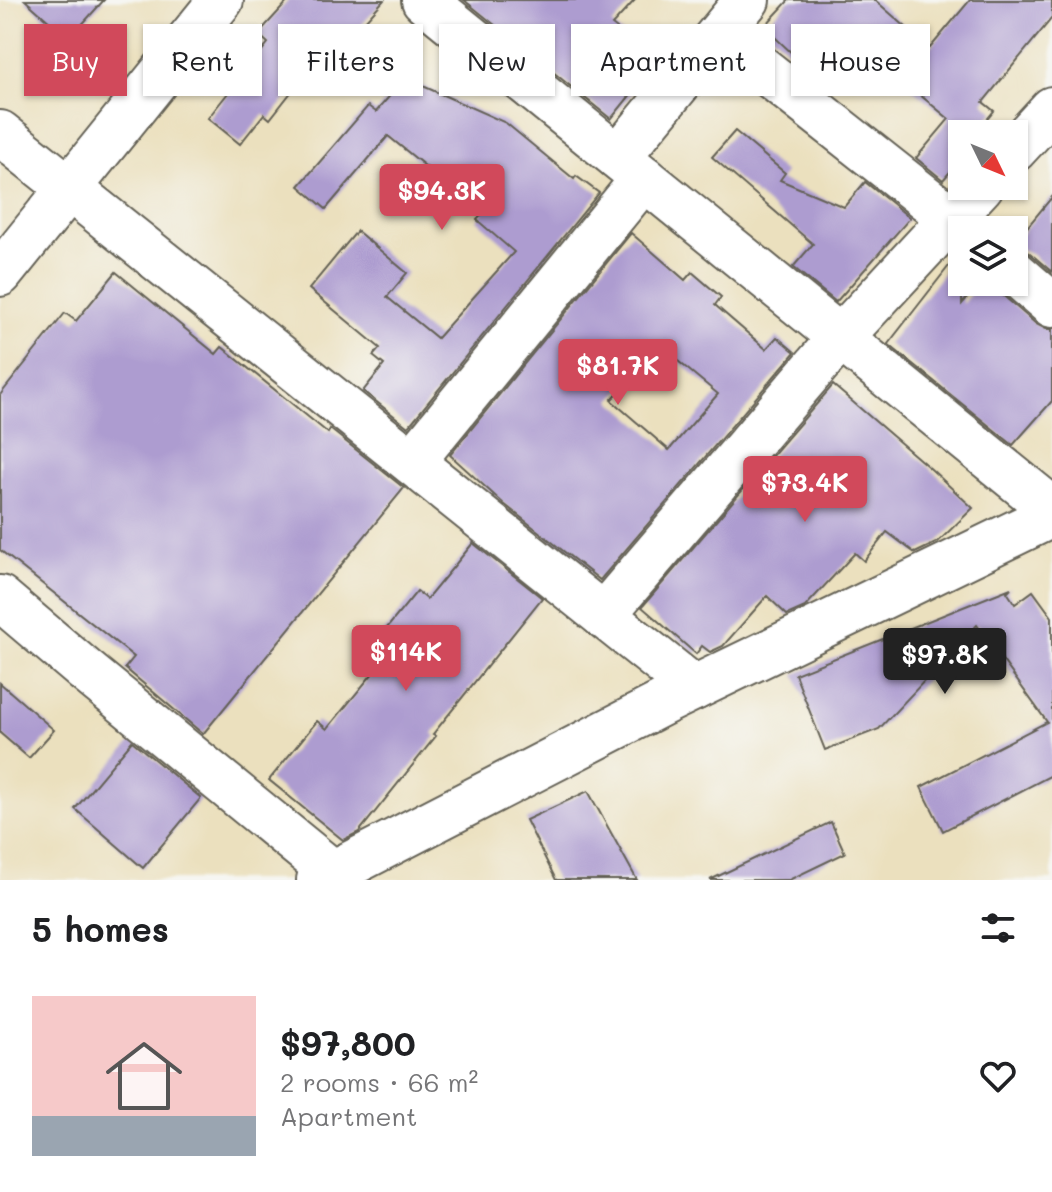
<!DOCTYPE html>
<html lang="en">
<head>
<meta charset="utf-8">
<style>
	:root { --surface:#fff; --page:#f2f2f2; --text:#202124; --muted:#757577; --line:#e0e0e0; --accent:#d1495b }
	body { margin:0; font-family:Mali,sans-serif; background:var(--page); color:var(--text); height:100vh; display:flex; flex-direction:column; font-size:30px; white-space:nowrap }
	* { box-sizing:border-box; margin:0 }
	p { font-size:26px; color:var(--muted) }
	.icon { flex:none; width:44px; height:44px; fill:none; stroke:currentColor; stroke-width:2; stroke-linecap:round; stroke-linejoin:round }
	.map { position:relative; height:880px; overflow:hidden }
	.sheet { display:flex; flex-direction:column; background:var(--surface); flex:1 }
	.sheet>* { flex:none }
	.guide { position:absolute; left:24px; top:24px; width:1004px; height:72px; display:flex; gap:16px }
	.needle { width:52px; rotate:133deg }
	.buttons { position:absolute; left:948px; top:120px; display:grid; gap:16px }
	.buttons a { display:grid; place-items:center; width:80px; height:80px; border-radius:0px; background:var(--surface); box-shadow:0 2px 6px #0004; font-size:40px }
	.price { position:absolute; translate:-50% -68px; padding:0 18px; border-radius:8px; background:var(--accent); color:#fff; font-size:26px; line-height:52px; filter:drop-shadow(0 2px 4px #0008) }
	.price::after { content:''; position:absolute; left:50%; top:48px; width:24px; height:18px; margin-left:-12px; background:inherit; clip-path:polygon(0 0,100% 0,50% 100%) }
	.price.current { background:#222; color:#fff }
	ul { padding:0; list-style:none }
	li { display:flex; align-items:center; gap:24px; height:200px; padding:0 32px }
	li+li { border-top:2px solid var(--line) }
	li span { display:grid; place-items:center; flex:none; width:224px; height:160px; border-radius:0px; color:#555 }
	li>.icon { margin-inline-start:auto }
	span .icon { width:96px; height:96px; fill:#fffc; stroke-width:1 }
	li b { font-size:34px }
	h2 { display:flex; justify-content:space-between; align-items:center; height:96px; padding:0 32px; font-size:34px }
	.tag { padding:0 28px; border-radius:0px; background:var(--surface); box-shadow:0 2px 6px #0004; font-size:28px; line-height:72px }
	.tag.current { background:var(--accent); color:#fff }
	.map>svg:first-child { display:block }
	.building { fill:#ad9cd0; fill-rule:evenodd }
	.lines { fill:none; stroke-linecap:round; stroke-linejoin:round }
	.minor-casing { stroke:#646155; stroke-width:48 }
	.minor { stroke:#fff; stroke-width:44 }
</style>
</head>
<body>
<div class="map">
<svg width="1052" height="880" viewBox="0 0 1052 880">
	<rect width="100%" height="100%" fill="#f6f6f2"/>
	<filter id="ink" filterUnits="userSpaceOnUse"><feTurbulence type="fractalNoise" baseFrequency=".0125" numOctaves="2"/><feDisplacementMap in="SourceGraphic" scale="16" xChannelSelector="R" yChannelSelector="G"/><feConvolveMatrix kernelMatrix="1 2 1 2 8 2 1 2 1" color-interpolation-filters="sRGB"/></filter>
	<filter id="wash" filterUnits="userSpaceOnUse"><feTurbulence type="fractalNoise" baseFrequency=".006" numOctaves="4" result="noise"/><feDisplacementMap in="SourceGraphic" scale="32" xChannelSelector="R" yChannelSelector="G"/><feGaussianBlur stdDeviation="1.8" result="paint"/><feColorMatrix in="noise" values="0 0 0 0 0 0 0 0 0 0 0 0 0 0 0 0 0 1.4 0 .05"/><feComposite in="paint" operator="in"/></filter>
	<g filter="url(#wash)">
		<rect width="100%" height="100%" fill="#ebe0be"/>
		<g id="blocks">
			<!-- building -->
			<g class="building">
				<path d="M25,0H104L69,39Z"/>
				<path d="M289,0H384L310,82L303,77L270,119L264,114L240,144L208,118L268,43L258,34Z"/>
				<path d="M464,0H635L612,25L658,61L611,119Z"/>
				<path d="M789,0H876V1L930,48L970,0H1052V18L983,102L994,111L975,134H966L962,130V158L943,180L916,158L949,119L845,33L811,71L764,27Z"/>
				<path d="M405,78L506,123L574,179L576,176L599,193L408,427L363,391L384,365L373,356L380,348L309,289L357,231L407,273L387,297L437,338L514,252L477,220L483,213L388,136L326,209L299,186L368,106L376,112Z"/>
				<path d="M735,131L785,173L780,180L844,207L865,182L910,218L836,302L793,267L813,244L712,157Z"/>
				<path d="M1052,197V272L1030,253L1020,248H1014V243Z"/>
				<path d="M631,233L685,280L692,272L721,297L715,305L766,349L777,337L795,352L600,580L504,504L450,455ZM661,347L718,394L669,450L611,400Z"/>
				<path d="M959,253L962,255V304L981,282H992L998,291L1036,324L1046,329H1052V401L1013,445L888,344Z"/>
				<path d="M116,272L216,354L222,347L328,433L330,429L404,488L203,734L125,668L134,657L0,550V395L65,313L76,321Z"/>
				<path d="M833,385L932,470L973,508L938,542L915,553L887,532L864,561L855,553L805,607L787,615L767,596L723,646L710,652L702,646L696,654L642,607Z"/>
				<path d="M473,543L542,598L433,734L436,736L359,832L343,840L269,780L317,721L327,729L383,661L369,650L417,591L427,599Z"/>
				<path d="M1011,588L1007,592L1015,604L1033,591L1052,617V775L943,831L921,787L1047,722L977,625L879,729L825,750L795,674Z"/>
				<path d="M0,683L54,730L29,758L0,733Z"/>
				<path d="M132,741L201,798L143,868L75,809Z"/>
				<path d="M588,791L637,880H556L526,820Z"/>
				<path d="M831,822L845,853L789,880H710Z"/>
			</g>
		</g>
	</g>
	<g filter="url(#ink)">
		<use href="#blocks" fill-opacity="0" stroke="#646155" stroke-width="2"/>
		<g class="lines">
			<!-- minor casing -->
			<g class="minor-casing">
				<g id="minor">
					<path d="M424,0L1052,509"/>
					<path d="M719,35L966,230"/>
					<path d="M0,133L694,688"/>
					<path d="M1014,150L1052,109"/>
					<path d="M618,157L747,0"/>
					<path d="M1014,272L1052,305"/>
					<path d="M0,274L221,0"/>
					<path d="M412,462L644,178"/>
					<path d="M0,598L86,671L332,872"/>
					<path d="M603,615L840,338L981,186"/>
					<path d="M319,880L663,703L1052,515"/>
				</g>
			</g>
			<!-- minor -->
			<use href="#minor" class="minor"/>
		</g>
	</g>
</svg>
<div class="buttons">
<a><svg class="needle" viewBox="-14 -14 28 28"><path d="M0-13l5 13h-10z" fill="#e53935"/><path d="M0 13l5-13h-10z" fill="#757577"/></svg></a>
<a><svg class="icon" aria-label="layers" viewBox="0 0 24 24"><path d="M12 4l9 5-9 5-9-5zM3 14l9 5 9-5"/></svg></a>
</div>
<b class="price" style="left:442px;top:232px">$94.3K</b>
<b class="price" style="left:618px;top:407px">$81.7K</b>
<b class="price" style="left:805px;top:524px">$73.4K</b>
<b class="price" style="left:406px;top:693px">$114K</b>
<b class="price current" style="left:945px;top:696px">$97.8K</b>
<div class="guide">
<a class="tag current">Buy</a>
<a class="tag">Rent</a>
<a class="tag">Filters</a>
<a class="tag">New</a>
<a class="tag">Apartment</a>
<a class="tag">House</a>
</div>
</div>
<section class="sheet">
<h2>5 homes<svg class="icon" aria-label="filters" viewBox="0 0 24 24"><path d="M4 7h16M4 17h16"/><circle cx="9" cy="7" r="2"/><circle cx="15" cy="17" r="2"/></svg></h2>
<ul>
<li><span style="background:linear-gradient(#f6c9c9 75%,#9aa5b1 0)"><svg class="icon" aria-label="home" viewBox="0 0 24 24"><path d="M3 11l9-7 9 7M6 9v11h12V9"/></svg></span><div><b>$97,800</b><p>2 rooms · 66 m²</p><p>Apartment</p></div><svg class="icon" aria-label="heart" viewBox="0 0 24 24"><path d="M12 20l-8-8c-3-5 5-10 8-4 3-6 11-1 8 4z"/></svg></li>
</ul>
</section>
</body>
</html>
